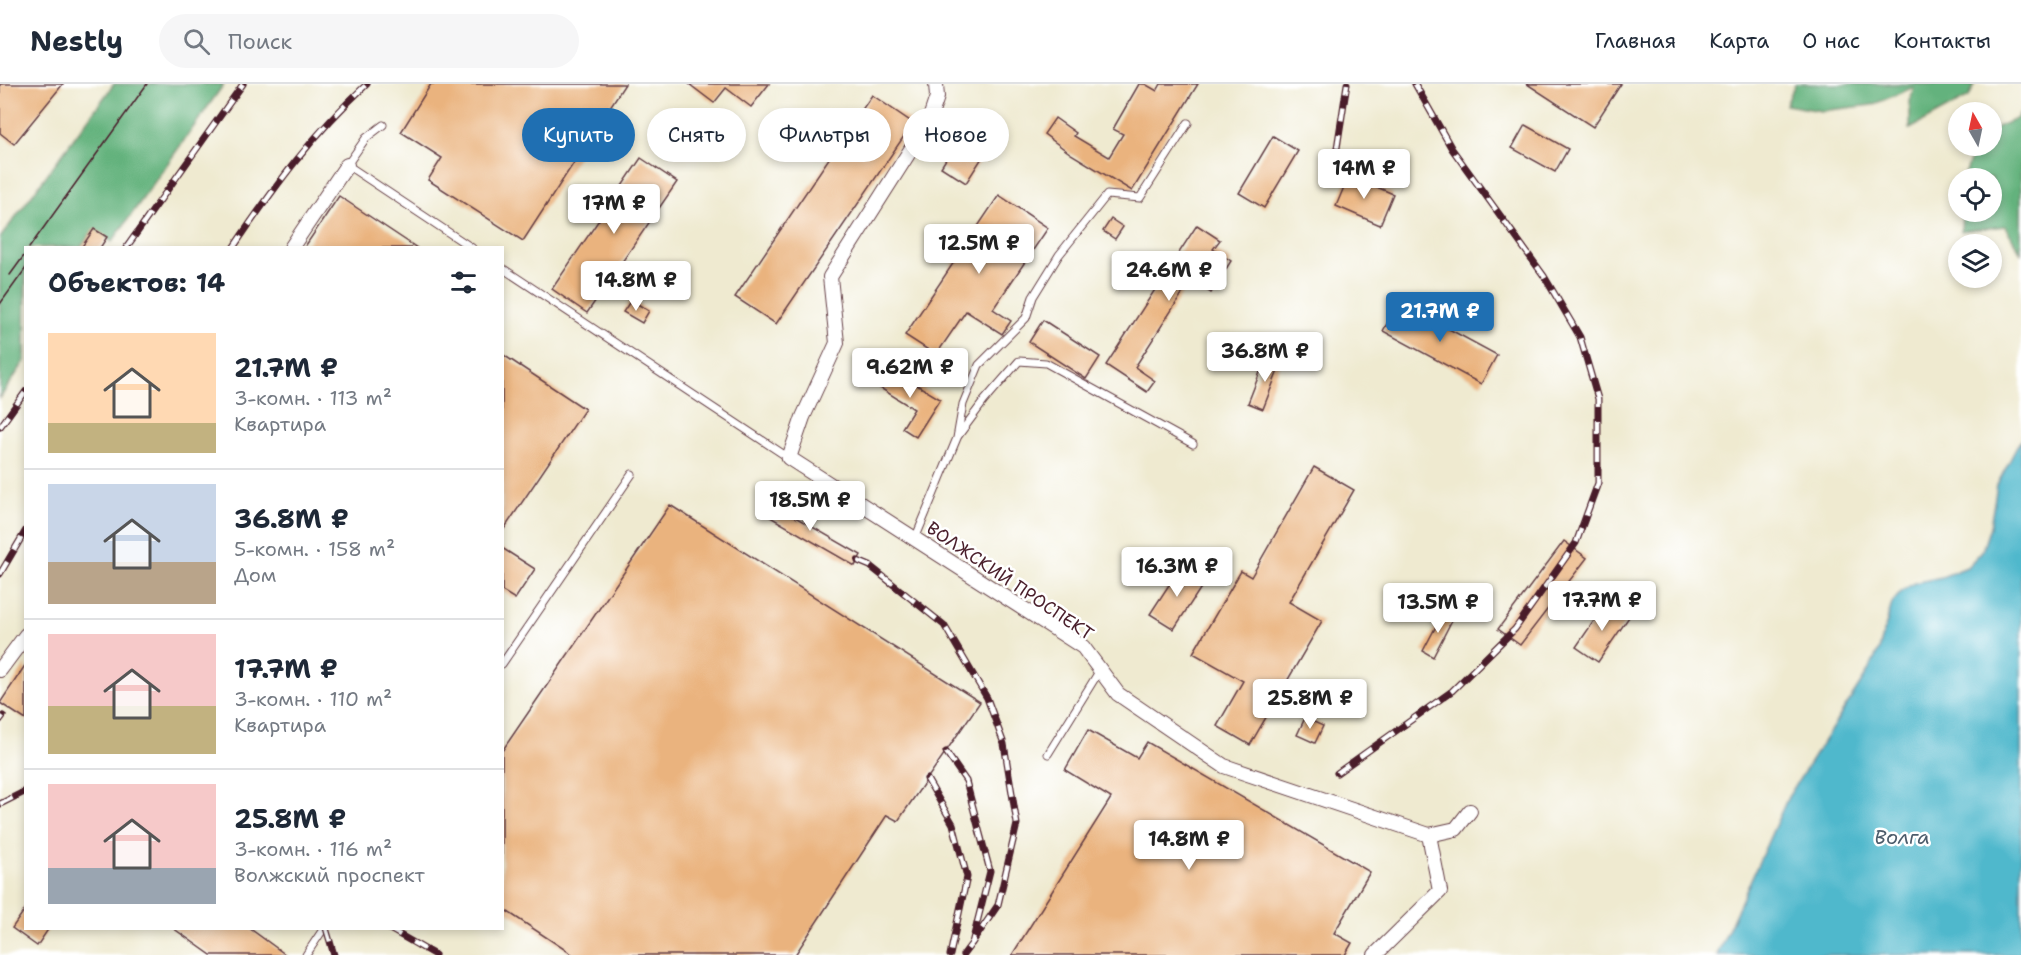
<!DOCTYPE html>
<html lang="ru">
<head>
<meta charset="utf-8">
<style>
	:root { --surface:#fff; --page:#f6f6f7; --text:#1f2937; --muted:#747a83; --line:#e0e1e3; --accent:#1f6fb2 }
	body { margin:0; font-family:"Shantell Sans",sans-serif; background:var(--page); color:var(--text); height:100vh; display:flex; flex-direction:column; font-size:22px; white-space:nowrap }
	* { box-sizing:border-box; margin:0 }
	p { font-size:20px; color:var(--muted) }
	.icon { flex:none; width:33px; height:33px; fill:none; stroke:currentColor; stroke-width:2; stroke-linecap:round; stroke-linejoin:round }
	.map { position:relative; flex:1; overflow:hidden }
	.sheet { position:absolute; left:24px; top:162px; width:480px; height:684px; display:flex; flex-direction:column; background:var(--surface); border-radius:0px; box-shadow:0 3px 9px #0003 }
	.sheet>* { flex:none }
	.guide { position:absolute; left:522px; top:24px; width:570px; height:54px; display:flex; gap:12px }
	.needle { width:39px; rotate:351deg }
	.buttons { position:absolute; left:1948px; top:18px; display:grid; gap:12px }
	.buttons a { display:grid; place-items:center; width:54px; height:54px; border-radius:50%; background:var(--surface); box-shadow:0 3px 9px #0003; font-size:30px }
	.price { position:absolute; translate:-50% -51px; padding:0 14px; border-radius:6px; background:#fff; color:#222; font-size:20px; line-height:39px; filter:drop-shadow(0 2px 3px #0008) }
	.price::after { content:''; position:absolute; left:50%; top:36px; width:18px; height:14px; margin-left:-9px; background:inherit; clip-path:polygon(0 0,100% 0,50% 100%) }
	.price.active { background:var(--accent); color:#fff }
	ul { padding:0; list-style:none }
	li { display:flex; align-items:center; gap:18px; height:150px; padding:0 24px }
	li+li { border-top:2px solid var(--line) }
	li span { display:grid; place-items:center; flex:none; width:168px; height:120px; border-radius:0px; color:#555 }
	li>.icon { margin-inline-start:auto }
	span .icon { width:72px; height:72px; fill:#fffc; stroke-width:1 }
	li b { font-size:26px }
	h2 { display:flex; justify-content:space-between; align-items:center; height:72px; padding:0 24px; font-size:26px }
	.tag { padding:0 21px; border-radius:27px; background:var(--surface); box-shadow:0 3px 9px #0003; font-size:21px; line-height:54px }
	.tag.active { background:var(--accent); color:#fff }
	header { display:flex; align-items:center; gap:36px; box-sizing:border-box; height:84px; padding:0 30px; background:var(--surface); border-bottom:2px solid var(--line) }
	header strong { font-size:28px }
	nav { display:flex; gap:33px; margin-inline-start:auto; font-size:21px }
	.search { width:420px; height:54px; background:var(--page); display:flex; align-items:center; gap:15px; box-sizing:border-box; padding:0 21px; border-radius:33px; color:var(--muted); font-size:22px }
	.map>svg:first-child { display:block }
	.forest { fill:#63b27d; stroke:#566854; stroke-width:1.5 }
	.water { fill:#4fb8cc; stroke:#4c6c7c; stroke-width:1.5 }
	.building { fill:#eab37e }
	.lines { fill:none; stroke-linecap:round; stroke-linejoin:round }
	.service-casing { stroke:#633d44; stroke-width:9 }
	.minor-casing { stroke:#633d44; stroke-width:16 }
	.service { stroke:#fff; stroke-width:7 }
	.minor { stroke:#fff; stroke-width:14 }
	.tram { stroke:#4a1f2b; stroke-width:1.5 }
	.rail-casing { stroke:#4a1f2b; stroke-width:7 }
	.rail { stroke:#fff; stroke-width:4.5; stroke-dasharray:14; stroke-linecap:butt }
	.labels { text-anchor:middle; stroke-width:5; stroke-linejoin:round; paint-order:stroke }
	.street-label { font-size:18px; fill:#4a1f2b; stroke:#fff }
	.water-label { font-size:20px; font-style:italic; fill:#4c5c6b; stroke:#fff }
</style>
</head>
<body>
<header>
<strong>Nestly</strong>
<div class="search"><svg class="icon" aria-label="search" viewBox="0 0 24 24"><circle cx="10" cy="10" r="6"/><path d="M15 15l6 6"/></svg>Поиск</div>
<nav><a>Главная</a><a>Карта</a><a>О нас</a><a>Контакты</a></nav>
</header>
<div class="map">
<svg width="2021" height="871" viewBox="0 0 2021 871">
	<rect width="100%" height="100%" fill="#fff"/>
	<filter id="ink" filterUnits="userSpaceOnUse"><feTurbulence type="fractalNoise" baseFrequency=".0167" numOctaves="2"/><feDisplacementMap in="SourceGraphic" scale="12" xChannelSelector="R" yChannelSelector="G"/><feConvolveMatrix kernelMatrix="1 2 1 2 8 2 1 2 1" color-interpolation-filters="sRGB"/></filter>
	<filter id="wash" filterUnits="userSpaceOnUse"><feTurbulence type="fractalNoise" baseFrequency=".008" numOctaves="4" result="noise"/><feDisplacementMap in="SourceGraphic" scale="24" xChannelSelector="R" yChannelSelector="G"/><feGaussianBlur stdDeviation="1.35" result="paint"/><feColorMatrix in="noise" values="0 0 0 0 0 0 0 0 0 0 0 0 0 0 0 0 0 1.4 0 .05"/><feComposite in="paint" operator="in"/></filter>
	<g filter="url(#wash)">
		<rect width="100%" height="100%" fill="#efead0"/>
		<!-- forest -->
		<g class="forest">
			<path d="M114,0H224L112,158L94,145L81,163L26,164L25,277L0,314V154Z"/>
			<path d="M1795,0H1975L1969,13L1910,45V17L1914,3L1872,21L1821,27L1786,21Z"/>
			<path d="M2021,29V169L2005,142L1961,147L1962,128H1992V94H1964L1975,62H1992V45L2016,35Z"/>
		</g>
		<!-- water -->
		<path class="water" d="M2021,355V871H1717L1788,713L1866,591L1879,566L1892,519L1902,507L1914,499L1942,493L1967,483L1982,467L1990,443L1997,401Z"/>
		<g id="blocks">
			<!-- building -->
			<g class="building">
				<path d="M0,0H63L14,60L0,49Z"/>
				<path d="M431,0H625L523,157L428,96L442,74L401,48Z"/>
				<path d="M689,0H769L751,23L726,4L714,19Z"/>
				<path d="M1139,0H1145L1157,7L1161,0H1198L1132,107L1071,70L1044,50L1055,34L1076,49L1074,52L1109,73L1123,50L1113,45Z"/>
				<path d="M1527,0H1621L1593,43Z"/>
				<path d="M872,11L913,39L776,240L735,213Z"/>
				<path d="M971,36L996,52L966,99L941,83Z"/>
				<path d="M1525,41L1568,65L1555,88L1512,64Z"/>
				<path d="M1273,52L1298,67L1264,124L1239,109Z"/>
				<path d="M641,74L677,98L587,229L552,205Z"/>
				<path d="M1349,91L1393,110L1380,141L1336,122Z"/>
				<path d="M999,111L1048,144L993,225L1011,237L1002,250L966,227L936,271L905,251Z"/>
				<path d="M339,112L417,164H304Z"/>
				<path d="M1111,135L1123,143L1115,155L1103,147Z"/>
				<path d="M1197,141L1220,156L1213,165L1231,177L1211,209L1191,196L1135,283L1155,297L1147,308L1106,281Z"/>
				<path d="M94,145L107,153L100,164H81Z"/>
				<path d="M631,216L649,227L642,239L623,228Z"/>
				<path d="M1399,218L1497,271L1481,300L1383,247Z"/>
				<path d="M1043,236L1100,273L1086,295L1029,258Z"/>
				<path d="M502,270L585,325L502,448Z"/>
				<path d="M1266,273L1281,279L1263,325L1248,319Z"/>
				<path d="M889,284L940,315L916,353L902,344L914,325L877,302Z"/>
				<path d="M1314,383L1354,406L1289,518L1322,537L1250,661L1217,642L1243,597L1193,569L1241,487L1251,493Z"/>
				<path d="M764,415L861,471L855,482L758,426Z"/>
				<path d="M670,421L980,618L898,737L887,731L795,871H573L502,824V667Z"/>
				<path d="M1564,457L1587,474L1520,561L1498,545Z"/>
				<path d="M502,464L535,485L515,515L502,507Z"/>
				<path d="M1180,484L1204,499L1174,545L1150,530Z"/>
				<path d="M1607,518L1629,533L1598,578L1576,563Z"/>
				<path d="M1444,527L1454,532L1433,573L1423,567Z"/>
				<path d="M26,580V636L0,619Z"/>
				<path d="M1305,634L1323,642L1315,659L1297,651Z"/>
				<path d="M1088,646L1137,674L1147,658L1370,788L1334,849L1352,859L1345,871H1012L1111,714L1065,686Z"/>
				<path d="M26,824V844H49L37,862L12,844Z"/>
				<path d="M173,844H249L286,871H211Z"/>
			</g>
		</g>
	</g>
	<g filter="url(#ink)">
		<use href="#blocks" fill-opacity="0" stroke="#633d44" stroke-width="1.5"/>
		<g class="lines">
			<!-- service casing -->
			<g class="service-casing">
				<g id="service">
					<path d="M383,41L366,54L347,81L472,164"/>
					<path d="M502,184L789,374"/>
					<path d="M958,352L984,317L1019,277L1046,279L1193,360"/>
					<path d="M915,455L957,354L963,320L979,281L1026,234L1033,213L1059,171L1107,111L1140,114L1188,39"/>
					<path d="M502,580L632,390"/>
					<path d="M1048,670L1100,586"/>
					<path d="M306,871L324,844"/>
				</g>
			</g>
			<!-- minor casing -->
			<g class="minor-casing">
				<g id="minor">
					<path d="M936,0L937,13L929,37L830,193L837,259L803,333L789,374L1083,563L1118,610L1224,682L1429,751L1440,807L1375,871"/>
					<path d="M291,164L347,81"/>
					<path d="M0,586L26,551"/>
					<path d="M1429,751L1456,745L1470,727"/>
				</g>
			</g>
			<!-- service -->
			<use href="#service" class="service"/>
			<!-- minor -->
			<use href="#minor" class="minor"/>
			<!-- tram -->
			<g class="tram">
				<path d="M29,164L147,0"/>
				<path d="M10,191L26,169"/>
				<path d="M0,220L26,184"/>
			</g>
			<!-- rail casing -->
			<g class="rail-casing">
				<g id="rail">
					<path d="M1337,64L1347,0"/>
					<path d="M126,164L243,0"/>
					<path d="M233,164C275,102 312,51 367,0"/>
					<path d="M0,343L26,307"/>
					<path d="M858,477L870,482L944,541L987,614L1004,660L1017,740L998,821L972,859"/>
					<path d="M0,490L26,446"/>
					<path d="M0,636L3,632"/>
					<path d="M946,668L966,697L990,787L972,859L963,871"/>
					<path d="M1337,689L1452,607L1515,545L1576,459L1598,399V315L1580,253L1544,192L1452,65L1415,0"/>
					<path d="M927,695L953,740L967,793L950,871"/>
					<path d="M0,720L26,707"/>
					<path d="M326,844L334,871"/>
					<path d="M388,844L435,871"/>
				</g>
			</g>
			<!-- rail -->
			<use href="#rail" class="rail"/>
		</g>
	</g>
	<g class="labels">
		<!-- street labels -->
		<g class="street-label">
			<text transform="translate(1010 497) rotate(34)" y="6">ВОЛЖСКИЙ ПРОСПЕКТ</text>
		</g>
		<!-- water labels -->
		<g class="water-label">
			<text x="1902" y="760">Волга</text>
		</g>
	</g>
</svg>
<div class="buttons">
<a><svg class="needle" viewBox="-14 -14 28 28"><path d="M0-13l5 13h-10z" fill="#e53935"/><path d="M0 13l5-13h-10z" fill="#747a83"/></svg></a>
<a><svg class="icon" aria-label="locate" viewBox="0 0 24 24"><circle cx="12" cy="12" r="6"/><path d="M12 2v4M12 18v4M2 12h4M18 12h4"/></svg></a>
<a><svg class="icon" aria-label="layers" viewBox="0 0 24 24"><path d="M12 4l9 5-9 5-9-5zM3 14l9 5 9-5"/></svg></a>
</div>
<b class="price" style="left:1364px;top:116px">14M ₽</b>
<b class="price" style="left:614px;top:151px">17M ₽</b>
<b class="price" style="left:979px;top:191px">12.5M ₽</b>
<b class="price" style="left:1169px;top:218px">24.6M ₽</b>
<b class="price" style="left:636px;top:228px">14.8M ₽</b>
<b class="price active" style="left:1440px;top:259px">21.7M ₽</b>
<b class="price" style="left:1265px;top:299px">36.8M ₽</b>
<b class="price" style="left:910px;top:315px">9.62M ₽</b>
<b class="price" style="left:810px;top:448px">18.5M ₽</b>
<b class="price" style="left:1177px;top:514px">16.3M ₽</b>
<b class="price" style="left:1602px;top:548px">17.7M ₽</b>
<b class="price" style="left:1438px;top:550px">13.5M ₽</b>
<b class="price" style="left:1310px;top:646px">25.8M ₽</b>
<b class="price" style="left:1189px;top:787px">14.8M ₽</b>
<div class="guide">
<a class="tag active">Купить</a>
<a class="tag">Снять</a>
<a class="tag">Фильтры</a>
<a class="tag">Новое</a>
</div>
<section class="sheet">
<h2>Объектов: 14<svg class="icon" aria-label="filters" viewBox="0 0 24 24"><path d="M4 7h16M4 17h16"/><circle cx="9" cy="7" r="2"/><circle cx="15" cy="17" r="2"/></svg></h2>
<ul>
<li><span style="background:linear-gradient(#ffd9b3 75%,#c2b280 0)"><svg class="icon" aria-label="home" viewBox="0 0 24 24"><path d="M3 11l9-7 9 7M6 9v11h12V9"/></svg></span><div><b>21.7M ₽</b><p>3-комн. · 113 m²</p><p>Квартира</p></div></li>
<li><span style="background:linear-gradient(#c9d6e8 65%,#b9a48a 0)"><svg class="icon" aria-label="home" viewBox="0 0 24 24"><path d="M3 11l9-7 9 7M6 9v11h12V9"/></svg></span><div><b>36.8M ₽</b><p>5-комн. · 158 m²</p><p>Дом</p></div></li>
<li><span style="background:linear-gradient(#f6c9c9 60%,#c2b280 0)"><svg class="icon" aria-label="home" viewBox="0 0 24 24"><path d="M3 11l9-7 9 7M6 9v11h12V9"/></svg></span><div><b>17.7M ₽</b><p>3-комн. · 110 m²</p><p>Квартира</p></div></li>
<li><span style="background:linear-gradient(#f6c9c9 70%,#9aa5b1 0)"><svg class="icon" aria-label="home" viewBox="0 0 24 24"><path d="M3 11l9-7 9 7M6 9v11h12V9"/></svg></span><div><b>25.8M ₽</b><p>3-комн. · 116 m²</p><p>Волжский проспект</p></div></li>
</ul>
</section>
</div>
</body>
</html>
